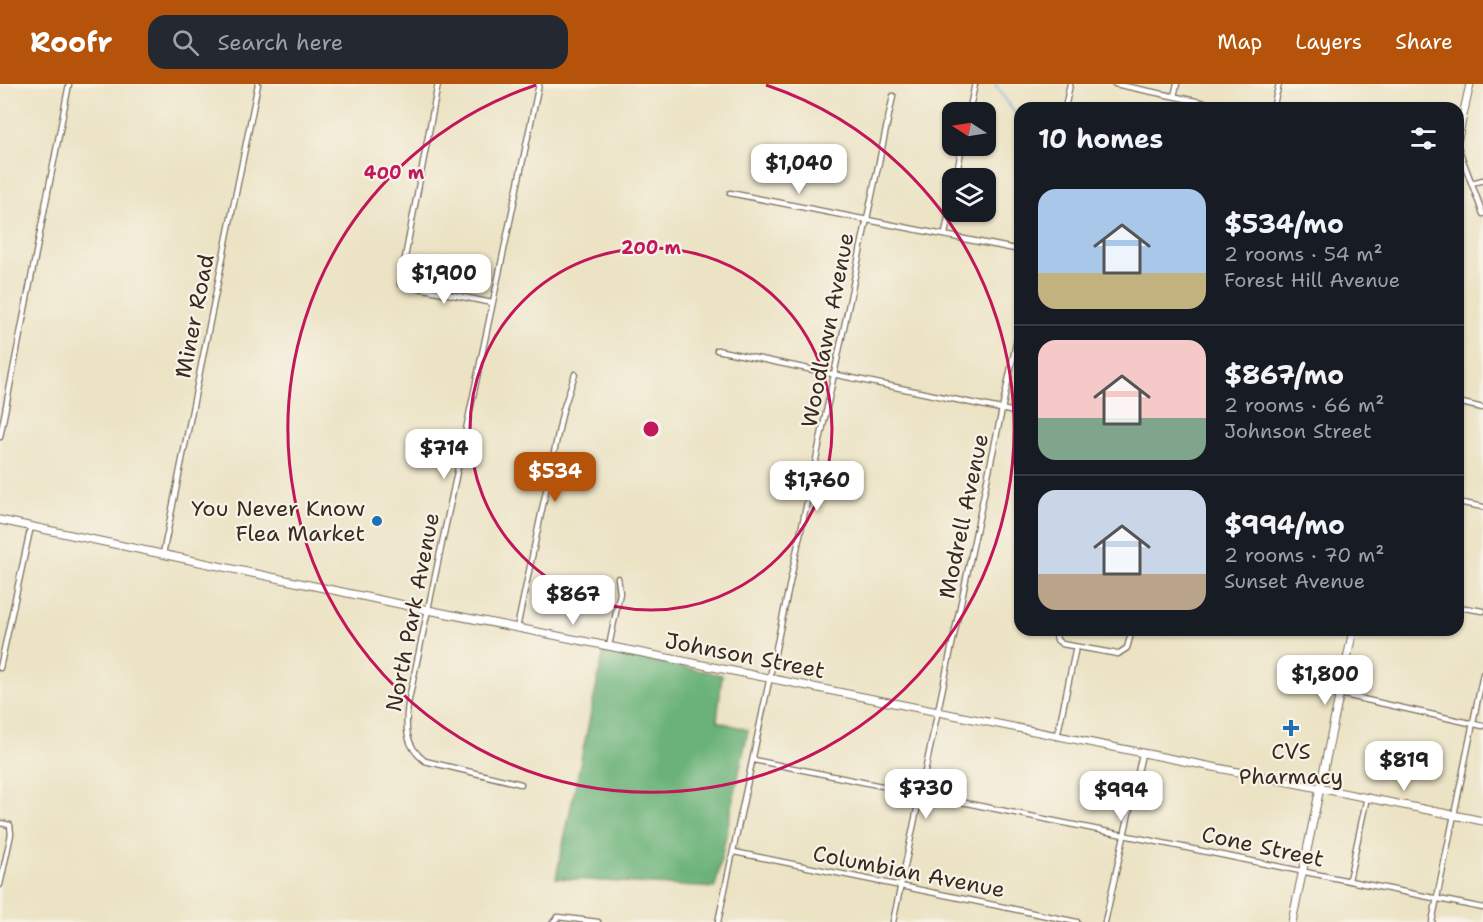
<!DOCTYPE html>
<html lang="en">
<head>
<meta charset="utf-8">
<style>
	:root { --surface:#171b24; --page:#242831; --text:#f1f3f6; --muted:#9ea1a6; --line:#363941; --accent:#b45309 }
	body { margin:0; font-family:"Shantell Sans",sans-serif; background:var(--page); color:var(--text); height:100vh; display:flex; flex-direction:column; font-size:22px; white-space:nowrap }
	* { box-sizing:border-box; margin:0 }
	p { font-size:20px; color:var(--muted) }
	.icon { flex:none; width:33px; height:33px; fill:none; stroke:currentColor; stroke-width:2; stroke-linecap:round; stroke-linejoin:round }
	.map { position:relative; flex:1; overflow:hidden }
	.sheet { position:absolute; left:1014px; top:18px; width:450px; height:534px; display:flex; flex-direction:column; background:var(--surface); border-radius:18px; box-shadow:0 2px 4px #0004 }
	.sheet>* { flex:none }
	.needle { width:39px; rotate:282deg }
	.buttons { position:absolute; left:942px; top:18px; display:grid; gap:12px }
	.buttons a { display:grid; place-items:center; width:54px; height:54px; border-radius:12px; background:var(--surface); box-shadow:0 2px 4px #0004; font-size:30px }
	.price { position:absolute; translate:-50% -51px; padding:0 14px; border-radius:12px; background:#fff; color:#222; font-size:20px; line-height:39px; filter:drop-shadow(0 2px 3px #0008) }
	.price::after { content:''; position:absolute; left:50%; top:36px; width:18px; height:14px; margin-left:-9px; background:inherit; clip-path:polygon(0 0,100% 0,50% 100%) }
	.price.active { background:var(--accent); color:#fff }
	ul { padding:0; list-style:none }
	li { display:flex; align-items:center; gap:18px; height:150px; padding:0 24px }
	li+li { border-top:2px solid var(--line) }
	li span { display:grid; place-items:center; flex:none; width:168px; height:120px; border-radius:18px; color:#555 }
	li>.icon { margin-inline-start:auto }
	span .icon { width:72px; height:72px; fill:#fffc; stroke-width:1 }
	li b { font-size:26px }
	h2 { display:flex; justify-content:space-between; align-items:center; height:72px; padding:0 24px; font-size:26px }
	header { display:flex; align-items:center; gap:36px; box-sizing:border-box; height:84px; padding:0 30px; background:var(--accent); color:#fff }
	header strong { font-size:28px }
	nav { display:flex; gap:33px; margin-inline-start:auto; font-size:21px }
	.search { width:420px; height:54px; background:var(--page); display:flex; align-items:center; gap:15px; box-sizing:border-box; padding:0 21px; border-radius:18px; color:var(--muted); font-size:22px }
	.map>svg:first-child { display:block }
	.forest { fill:#6ab278; stroke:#526e4b; stroke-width:1.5 }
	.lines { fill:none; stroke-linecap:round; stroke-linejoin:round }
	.stream { stroke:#55aad1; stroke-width:1.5 }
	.street-casing { stroke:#796b58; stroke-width:7 }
	.secondary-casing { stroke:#796b58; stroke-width:9 }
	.street { stroke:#fff; stroke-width:4.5 }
	.secondary { stroke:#fff; stroke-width:7 }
	.ring { fill:none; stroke:#c2185b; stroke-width:3 }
	.poi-dot { fill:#1f6fb2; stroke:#f7f3e8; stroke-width:2 }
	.labels { text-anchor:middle; stroke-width:4.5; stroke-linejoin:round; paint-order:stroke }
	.street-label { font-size:22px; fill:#3b2a1e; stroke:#f7f3e8 }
	.poi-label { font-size:22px; fill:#3b2a1e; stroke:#f7f3e8; text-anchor:end }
	.centre { fill:#c2185b; stroke:#f7f3e8; stroke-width:3 }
	.ring-label { font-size:18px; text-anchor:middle; font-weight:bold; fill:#c2185b; stroke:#f7f3e8; stroke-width:4.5; stroke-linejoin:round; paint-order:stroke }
</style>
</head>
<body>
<header>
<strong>Roofr</strong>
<div class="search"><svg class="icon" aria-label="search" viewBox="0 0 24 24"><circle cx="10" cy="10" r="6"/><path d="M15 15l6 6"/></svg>Search here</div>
<nav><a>Map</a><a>Layers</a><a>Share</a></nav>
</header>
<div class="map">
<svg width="1483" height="838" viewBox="0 0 1483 838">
	<rect width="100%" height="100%" fill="#f7f3e8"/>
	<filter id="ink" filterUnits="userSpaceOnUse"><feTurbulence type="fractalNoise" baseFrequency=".0167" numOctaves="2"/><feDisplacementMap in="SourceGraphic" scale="12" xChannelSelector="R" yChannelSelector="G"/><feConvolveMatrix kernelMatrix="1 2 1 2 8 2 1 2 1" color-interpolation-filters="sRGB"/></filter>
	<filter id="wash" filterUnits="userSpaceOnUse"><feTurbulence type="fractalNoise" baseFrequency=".008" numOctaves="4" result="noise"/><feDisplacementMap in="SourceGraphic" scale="24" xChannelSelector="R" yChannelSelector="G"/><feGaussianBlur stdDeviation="1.35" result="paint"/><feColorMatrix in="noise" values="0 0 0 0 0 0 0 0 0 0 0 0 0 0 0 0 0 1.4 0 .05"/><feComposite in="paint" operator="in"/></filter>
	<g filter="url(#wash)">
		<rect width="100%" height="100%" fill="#ece3c4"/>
		<!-- forest -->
		<path class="forest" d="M604,567L722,591L717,637L748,646L715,804L556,794Z"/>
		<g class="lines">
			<!-- stream -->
			<g class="stream">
				<path d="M995,0L1020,37"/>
				<path d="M1458,314L1483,318"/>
			</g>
		</g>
	</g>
	<g filter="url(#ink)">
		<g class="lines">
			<!-- street casing -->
			<g class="street-casing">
				<g id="street">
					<path d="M438,0L400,200L492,219"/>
					<path d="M1115,0L1229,24"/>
					<path d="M1174,12L1177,0"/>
					<path d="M1065,24L1070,0"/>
					<path d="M1273,24L1279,0"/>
					<path d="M969,28L975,0"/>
					<path d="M1458,63L1483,130"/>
					<path d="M956,94L962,62"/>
					<path d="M1472,99L1483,96"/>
					<path d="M730,109L1020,166"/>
					<path d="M945,150L952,112"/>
					<path d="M717,266L1020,329"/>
					<path d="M1458,318L1483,324"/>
					<path d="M0,353L69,0"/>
					<path d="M1458,418L1483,423"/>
					<path d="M163,470L258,0"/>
					<path d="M1458,523L1483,527"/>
					<path d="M517,544L563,326L575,290"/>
					<path d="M1055,546L1057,556L1062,560L1118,570L1127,564L1132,546"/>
					<path d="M609,562L620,509L618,494"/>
					<path d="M0,584L31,442"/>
					<path d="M1340,610L1483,642"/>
					<path d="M1057,653L1076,563"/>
					<path d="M754,676L1483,824"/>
					<path d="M521,700L425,677C405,662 405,643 408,620L539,0"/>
					<path d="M0,739L10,741L11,750L0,801"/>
					<path d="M734,768L1077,838"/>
					<path d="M1349,796L1367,713"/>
					<path d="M553,838L558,833L598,838"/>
					<path d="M718,838L893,12"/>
					<path d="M893,838L1020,241"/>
					<path d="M1105,838L1142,670"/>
					<path d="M1432,838L1483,590"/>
				</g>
			</g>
			<!-- secondary casing -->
			<g class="secondary-casing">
				<g id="secondary">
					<path d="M1458,54L1470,0"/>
					<path d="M0,436L428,526L1483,737"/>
					<path d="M1292,838L1353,546"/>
				</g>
			</g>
			<!-- street -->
			<use href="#street" class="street"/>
			<!-- secondary -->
			<use href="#secondary" class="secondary"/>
		</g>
	</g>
	<!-- distance rings -->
	<g class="ring">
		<circle cx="651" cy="345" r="181"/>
		<path d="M766 1A363 363 0 1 1 536 1"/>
	</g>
	<!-- markers -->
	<g class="poi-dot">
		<circle cx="377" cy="437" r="6"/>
		<path d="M1288 635h6v6h6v6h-6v6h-6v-6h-6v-6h6z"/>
	</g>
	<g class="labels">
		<!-- street labels -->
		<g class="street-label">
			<text transform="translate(194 232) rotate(-79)" y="8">Miner Road</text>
			<text transform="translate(827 246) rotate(-79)" y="8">Woodlawn Avenue</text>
			<text transform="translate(963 432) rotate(-78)" y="8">Modrell Avenue</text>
			<text transform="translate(412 528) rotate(-79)" y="8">North Park Avenue</text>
			<text transform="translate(745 571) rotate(11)" y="8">Johnson Street</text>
			<text transform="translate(1263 762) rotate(12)" y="8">Cone Street</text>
			<text transform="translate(909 787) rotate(11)" y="8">Columbian Avenue</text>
		</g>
		<!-- poi labels -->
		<g class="poi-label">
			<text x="365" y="432">You Never Know<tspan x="365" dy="25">Flea Market</tspan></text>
			<text x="1291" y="675" text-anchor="middle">CVS<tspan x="1291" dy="25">Pharmacy</tspan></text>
		</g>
	</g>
	<circle cx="651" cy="345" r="9" class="centre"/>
	<g class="ring-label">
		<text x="394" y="95">400 m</text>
		<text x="651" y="170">200 m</text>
	</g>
</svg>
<div class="buttons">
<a><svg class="needle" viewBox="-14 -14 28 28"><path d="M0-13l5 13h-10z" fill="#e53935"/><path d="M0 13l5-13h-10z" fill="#9ea1a6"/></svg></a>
<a><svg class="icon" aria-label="layers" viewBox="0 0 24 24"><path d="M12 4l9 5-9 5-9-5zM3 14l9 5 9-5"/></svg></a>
</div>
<b class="price" style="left:799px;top:111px">$1,040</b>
<b class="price" style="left:444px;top:221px">$1,900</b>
<b class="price" style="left:444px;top:396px">$714</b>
<b class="price active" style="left:555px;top:419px">$534</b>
<b class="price" style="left:817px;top:428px">$1,760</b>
<b class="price" style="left:573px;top:542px">$867</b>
<b class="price" style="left:1325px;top:622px">$1,800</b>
<b class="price" style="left:1404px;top:708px">$819</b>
<b class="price" style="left:926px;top:736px">$730</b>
<b class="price" style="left:1121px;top:738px">$994</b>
<section class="sheet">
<h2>10 homes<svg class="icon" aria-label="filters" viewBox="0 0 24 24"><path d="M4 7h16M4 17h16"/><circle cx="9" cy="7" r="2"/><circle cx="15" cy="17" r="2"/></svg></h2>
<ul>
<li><span style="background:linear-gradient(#a9c7e8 70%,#c2b280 0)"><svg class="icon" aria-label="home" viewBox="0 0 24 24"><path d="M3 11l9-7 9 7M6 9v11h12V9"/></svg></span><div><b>$534/mo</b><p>2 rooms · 54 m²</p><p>Forest Hill Avenue</p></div></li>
<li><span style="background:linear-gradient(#f6c9c9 65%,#7fa58c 0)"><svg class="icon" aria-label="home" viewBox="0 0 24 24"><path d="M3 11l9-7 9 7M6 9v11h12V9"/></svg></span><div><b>$867/mo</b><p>2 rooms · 66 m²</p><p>Johnson Street</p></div></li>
<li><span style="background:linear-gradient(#c9d6e8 70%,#b9a48a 0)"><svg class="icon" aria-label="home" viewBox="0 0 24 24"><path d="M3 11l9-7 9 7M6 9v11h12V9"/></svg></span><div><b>$994/mo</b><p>2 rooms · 70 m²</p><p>Sunset Avenue</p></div></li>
</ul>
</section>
</div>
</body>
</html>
